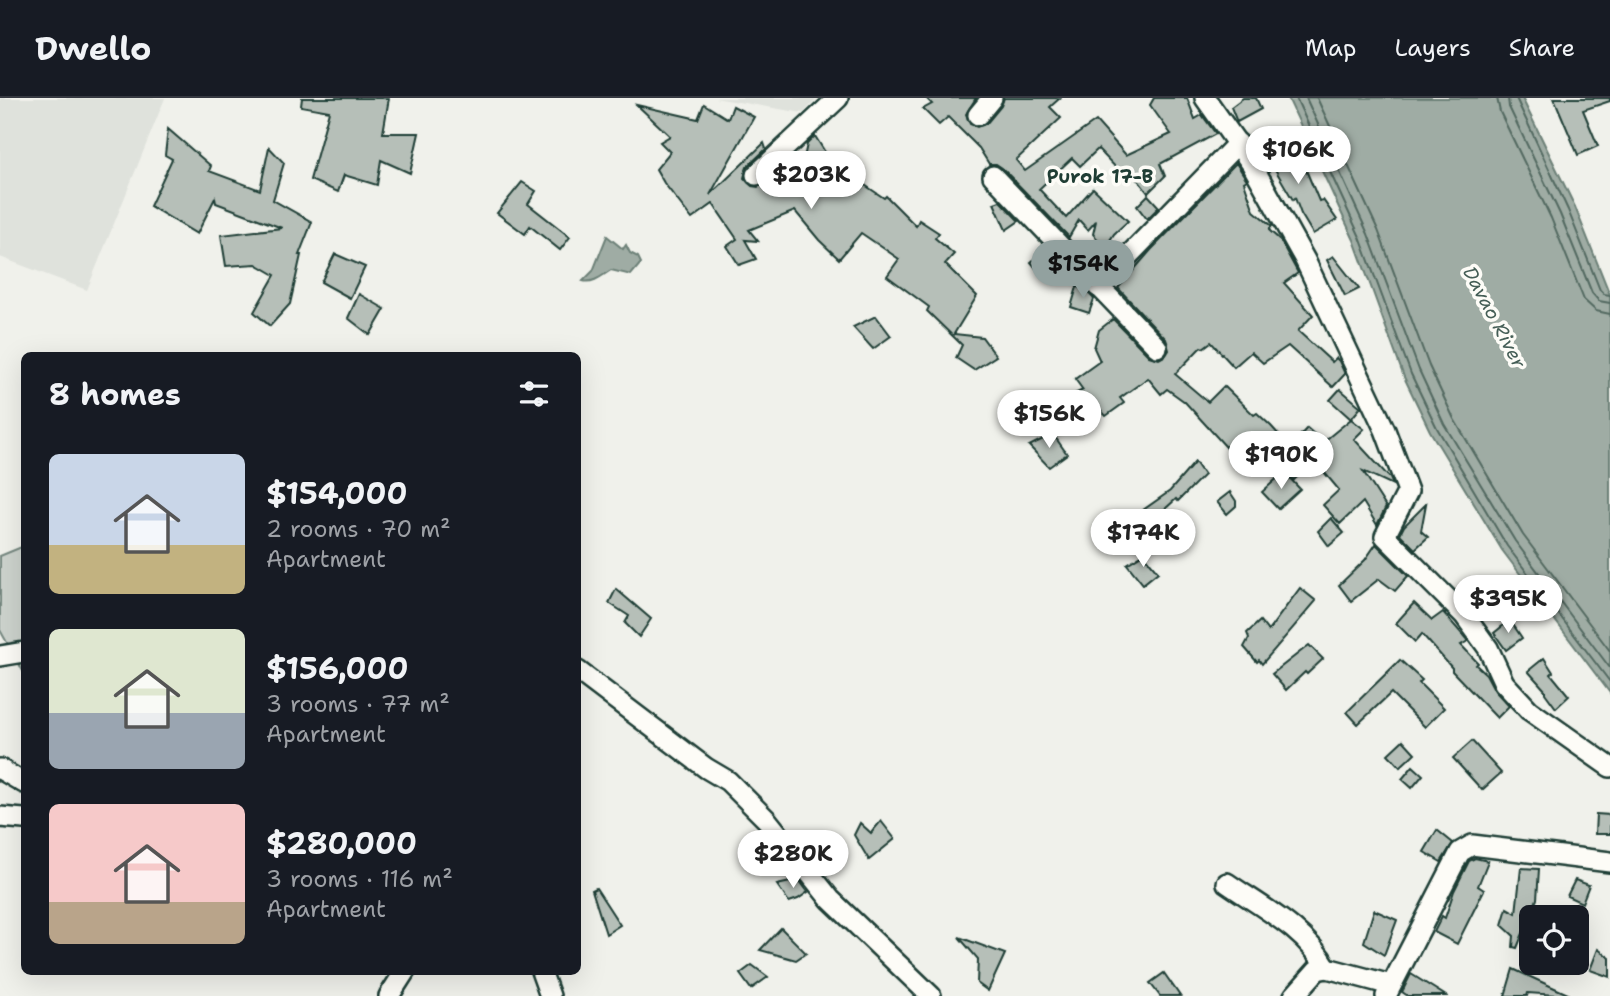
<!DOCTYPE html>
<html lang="en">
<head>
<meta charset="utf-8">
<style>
	:root { --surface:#171b24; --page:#20242c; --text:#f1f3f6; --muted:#9ea1a6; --line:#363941; --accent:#92a19f }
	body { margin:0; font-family:"Shantell Sans",sans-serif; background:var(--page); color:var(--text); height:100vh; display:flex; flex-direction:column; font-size:26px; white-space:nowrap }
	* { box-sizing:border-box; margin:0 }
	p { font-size:23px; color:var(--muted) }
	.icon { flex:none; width:38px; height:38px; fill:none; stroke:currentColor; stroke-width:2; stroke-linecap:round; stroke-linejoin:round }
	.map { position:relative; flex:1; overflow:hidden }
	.side { position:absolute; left:21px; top:254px; width:560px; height:623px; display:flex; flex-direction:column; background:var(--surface); border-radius:10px; box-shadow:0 7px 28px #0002 }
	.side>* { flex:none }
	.controls { position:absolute; left:1519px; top:807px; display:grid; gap:14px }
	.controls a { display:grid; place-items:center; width:70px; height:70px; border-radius:10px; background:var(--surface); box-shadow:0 7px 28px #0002; font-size:35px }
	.price { position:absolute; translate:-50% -60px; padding:0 16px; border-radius:24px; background:#fff; color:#222; font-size:23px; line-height:46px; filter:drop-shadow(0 2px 4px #0008) }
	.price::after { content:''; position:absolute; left:50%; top:42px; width:21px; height:16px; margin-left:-10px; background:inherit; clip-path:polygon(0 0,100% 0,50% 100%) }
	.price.active { background:var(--accent); color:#111 }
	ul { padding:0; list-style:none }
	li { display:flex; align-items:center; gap:21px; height:175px; padding:0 28px }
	li span { display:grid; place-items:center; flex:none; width:196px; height:140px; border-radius:10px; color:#555 }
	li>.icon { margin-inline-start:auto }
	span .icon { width:84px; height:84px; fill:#fffc; stroke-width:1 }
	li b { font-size:30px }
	h2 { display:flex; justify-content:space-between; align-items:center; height:84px; padding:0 28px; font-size:30px }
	header { display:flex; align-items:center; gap:42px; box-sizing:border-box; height:98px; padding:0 35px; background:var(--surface); border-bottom:2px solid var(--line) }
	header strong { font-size:33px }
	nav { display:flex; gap:38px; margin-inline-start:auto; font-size:24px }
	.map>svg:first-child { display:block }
	.built { fill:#dfe2dc }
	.green { fill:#cdd3cd; stroke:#768880; stroke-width:2 }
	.water { fill:#9faca4; stroke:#6c8077; stroke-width:2 }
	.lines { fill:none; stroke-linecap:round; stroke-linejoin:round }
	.shore { stroke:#526961; stroke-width:2 }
	.building { fill:#b6bfb8; stroke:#1f3d34; stroke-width:2 }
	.minor-casing { stroke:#1f3d34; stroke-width:24 }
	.minor { stroke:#fdfcf7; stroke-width:19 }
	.labels { text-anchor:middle; stroke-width:7; stroke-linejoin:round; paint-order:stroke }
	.neighbourhood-label { font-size:19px; font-weight:bold; fill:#1f3d34; stroke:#fdfcf7 }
	.water-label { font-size:19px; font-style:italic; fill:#455e56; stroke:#fdfcf7 }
</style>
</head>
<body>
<header>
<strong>Dwello</strong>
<nav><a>Map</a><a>Layers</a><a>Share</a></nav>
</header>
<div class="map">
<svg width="1610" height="898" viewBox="0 0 1610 898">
	<rect width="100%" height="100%" fill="#f0f1eb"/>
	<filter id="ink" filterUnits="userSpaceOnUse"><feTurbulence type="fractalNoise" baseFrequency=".0143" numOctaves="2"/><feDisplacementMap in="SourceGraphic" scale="14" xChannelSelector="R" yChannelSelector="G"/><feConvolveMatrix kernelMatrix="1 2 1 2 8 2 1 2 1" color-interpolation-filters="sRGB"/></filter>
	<g filter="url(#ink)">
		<!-- built -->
		<g class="built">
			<path d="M0,0H165L87,192L0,159Z"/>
			<path d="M715,0H818L803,15Z"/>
		</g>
		<!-- green -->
		<path class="green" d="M24,448V575L0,532V458Z"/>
		<!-- water -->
		<g class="water">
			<path d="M1288,0H1522L1575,109L1610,197V595L1502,452L1430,333L1404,279L1354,142Z"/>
			<path d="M607,138L623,151L626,147L630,155L638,159L641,165L631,177L611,172C603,177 593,186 583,183L593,173Z"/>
		</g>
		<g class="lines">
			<!-- shore -->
			<g class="shore">
				<path d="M1296,0L1360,139L1411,276L1437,330L1507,448L1610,584"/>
				<path d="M1306,0L1368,136L1419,272L1444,326L1515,443L1610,570"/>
				<path d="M1317,0L1378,132L1429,268L1454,321L1523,437L1610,553"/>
				<path d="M1497,0L1500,14L1551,120L1584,202L1596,213L1610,216"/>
				<path d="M1508,0L1509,9L1560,116L1592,195L1599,203L1610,205"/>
				<path d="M1516,0L1568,112L1600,192L1604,196L1610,197"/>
			</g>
		</g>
		<!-- building -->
		<g class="building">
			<path d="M302,0H389L383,35H419L410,75L381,62L377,87L344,77L338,94L310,82L329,13L301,8Z"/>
			<path d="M926,0H976L966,16L970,26L977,29L987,25L1001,8L1004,0H1060L1050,9L1061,20L1016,62L1025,73L1096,23L1126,57L1171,36L1150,7L1154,0H1187L1195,21L1202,17L1216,36L1160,66L1165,78L1148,95L1128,69L1121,75L1098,51L1080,68L1072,60L1039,91L1066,120L1093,90L1128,123L1114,136L1105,150L1093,136L1096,123L1088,132L1079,122L1069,139L1002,70L996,66H989L979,50L948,19L939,27L923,11L932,6Z"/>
			<path d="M1243,0H1256L1261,11L1237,24L1231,9Z"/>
			<path d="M1554,0H1610V3L1583,12L1598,48L1578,57Z"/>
			<path d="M704,6L728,21L733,8L754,19L710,97L764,45L766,51L747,69L744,80L752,88L758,89L777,74L780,83L804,60L807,46L815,38L830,62L851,75L850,77L884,100L886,98L916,128L919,122L939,135L935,140L954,156L945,166L977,198L954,236L982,239L996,258L974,272L956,260L962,247L927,213L929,209L887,178L899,161L861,135L839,161L819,142L795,113L749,132L758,143L745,142L756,161L739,167L727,148L737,141L713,106L692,121L664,85L656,71L670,54L660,44L670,38L637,7L698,21Z"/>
			<path d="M168,31L211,68L209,73L260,92L269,49L284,65L273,102L312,124L299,157H301L290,206L270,228L254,214L275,177L256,166L226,168L221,137L282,130L216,105L215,100L197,136L150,108L172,61L165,57Z"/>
			<path d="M1276,37L1301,75L1306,72L1319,103L1323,102L1337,122L1313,136L1301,116L1295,100L1293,102L1259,44Z"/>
			<path d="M1236,65L1247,82L1244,84L1254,113L1272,128L1269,132L1280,142L1298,175L1284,185L1313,217L1298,233L1332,264L1336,260L1339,263L1345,276L1333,289L1288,248L1263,265L1251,254L1234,269L1211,244L1203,250L1201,249L1175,276L1208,304L1224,288L1254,317L1257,315L1271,328L1290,349L1307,330L1323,344L1351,321L1364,331L1354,341L1390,380L1393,387L1363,373L1386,409L1377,427L1363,404L1340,426L1323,407L1339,392L1314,362L1294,382L1266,353L1246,371L1185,304L1167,291L1161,296L1148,280L1120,300L1124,305L1106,318L1098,309L1065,332L1046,310L1083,292L1075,281L1100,263L1094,250L1099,232L1113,221L1149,258L1159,261L1166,257L1169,252L1166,241L1118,190L1151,152Z"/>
			<path d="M522,84L536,93L528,106L570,139L560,152L530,128L525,136L497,115Z"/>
			<path d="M1148,97L1159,109L1147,121L1137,108Z"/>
			<path d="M1000,103L1019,123L1006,132L994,105Z"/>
			<path d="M1046,151L1059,165L1045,181L1031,164Z"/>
			<path d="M335,156L365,169L350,200L321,184Z"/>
			<path d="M1333,158L1359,191L1345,198L1327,162Z"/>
			<path d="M1077,189L1084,190L1094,201L1089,215L1071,209Z"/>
			<path d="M359,196L385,211L370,237L348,220Z"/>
			<path d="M876,218L891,238L873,251L853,229Z"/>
			<path d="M1340,291L1361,309L1351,321L1330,302Z"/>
			<path d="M1053,336L1067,356L1049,369L1029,348Z"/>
			<path d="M1195,364L1204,377L1178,403L1176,401L1151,424L1153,428L1136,440L1126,424L1170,393Z"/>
			<path d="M1284,374L1300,391L1278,411L1262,394Z"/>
			<path d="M1230,394L1236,403V408L1227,416L1217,404Z"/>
			<path d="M1426,406L1421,433L1428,439L1415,451L1400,436L1404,428Z"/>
			<path d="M1331,420L1344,435L1329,448L1318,433Z"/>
			<path d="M1376,446L1408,478L1395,493L1379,481L1351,503L1339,487L1365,462Z"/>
			<path d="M1143,456L1158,474L1143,486L1127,466Z"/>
			<path d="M1300,490L1316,503L1262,566L1259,562L1257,564L1244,549L1249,540L1247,535L1260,523L1268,533Z"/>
			<path d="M616,491L651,521L639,539L625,525L629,518L609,505Z"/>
			<path d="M1414,505L1432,522L1443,514L1468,543L1461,547L1478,565L1476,567L1486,576L1495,593L1509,608L1497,620L1452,573V570L1422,536L1415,544L1396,525Z"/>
			<path d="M1510,522L1522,540L1506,552L1494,535Z"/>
			<path d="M1309,547L1323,561L1307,576L1305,574L1286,592L1272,576Z"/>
			<path d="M1544,560L1553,574L1551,576L1569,598L1556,610L1545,595V592L1528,573Z"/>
			<path d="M1400,562L1422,582L1419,585L1444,610L1425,629L1391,595L1358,626L1347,614Z"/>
			<path d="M1403,642L1415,655L1400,669L1388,656Z"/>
			<path d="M1472,643L1501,675L1482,692L1453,660Z"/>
			<path d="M1413,668L1423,677L1412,690L1402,681Z"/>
			<path d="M1596,716L1610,717V736H1595Z"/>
			<path d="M881,723L895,741L869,762L854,737L860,725L871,735Z"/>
			<path d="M1437,732L1453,745L1441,764L1424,754Z"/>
			<path d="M1475,760L1488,763L1478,788L1484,792L1457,846L1434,834L1442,818L1445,820L1454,793L1469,763Z"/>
			<path d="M1521,770L1539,771L1537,801L1517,850L1513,849L1514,838L1502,827L1507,810L1516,815Z"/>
			<path d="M799,782L808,794L798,801L789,804L777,787Z"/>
			<path d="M1575,782L1589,787L1582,805L1567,798Z"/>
			<path d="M596,790L620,827L606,836L592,792Z"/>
			<path d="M1374,812L1397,822L1384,857L1364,844Z"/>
			<path d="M781,830L806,855L796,862L760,852Z"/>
			<path d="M959,839L1005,856L988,893L977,885L978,861Z"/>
			<path d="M1598,851L1610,860V879L1590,872Z"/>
			<path d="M752,867L768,879L751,891L740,876Z"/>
			<path d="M1513,871L1570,897V898L1528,895L1527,898H1505Z"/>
			<path d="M1164,875L1180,898H1160L1150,885Z"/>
			<path d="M1411,876L1446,898H1408L1402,894Z"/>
		</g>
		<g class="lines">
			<!-- minor casing -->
			<g class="minor-casing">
				<g id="minor">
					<path d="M1205,0L1251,65L1305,162L1385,332L1408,393L1385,438L1464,517L1488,550L1504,585L1529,612L1610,669"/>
					<path d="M978,17L992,0"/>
					<path d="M756,77L838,0"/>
					<path d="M993,78L1157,249"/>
					<path d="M1098,189L1238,45"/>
					<path d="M0,558L24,554"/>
					<path d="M578,573L706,670L728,683L767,722L830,801L931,898"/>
					<path d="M0,671L24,685"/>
					<path d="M0,719L24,721"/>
					<path d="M1227,785C1263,810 1305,831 1327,870"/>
					<path d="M541,873L550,898"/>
					<path d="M389,898L405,873"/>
					<path d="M1294,898L1317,872L1327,870L1391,887"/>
					<path d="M1386,898L1460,754L1472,747L1610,764"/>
				</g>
			</g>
			<!-- minor -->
			<use href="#minor" class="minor"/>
		</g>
	</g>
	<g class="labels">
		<!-- neighbourhood labels -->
		<g class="neighbourhood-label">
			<text x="1100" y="85">Purok 17-B</text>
		</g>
		<!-- water labels -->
		<g class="water-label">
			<text transform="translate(1495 219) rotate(62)" y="7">Davao River</text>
		</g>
	</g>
</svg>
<div class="controls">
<a><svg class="icon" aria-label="locate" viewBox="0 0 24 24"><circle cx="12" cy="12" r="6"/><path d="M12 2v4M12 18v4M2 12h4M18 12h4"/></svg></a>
</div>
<b class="price" style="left:1298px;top:88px">$106K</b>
<b class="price" style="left:811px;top:113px">$203K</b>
<b class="price active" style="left:1083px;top:202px">$154K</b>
<b class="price" style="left:1049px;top:352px">$156K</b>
<b class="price" style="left:1281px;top:393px">$190K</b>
<b class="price" style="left:1143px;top:471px">$174K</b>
<b class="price" style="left:1508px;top:537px">$395K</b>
<b class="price" style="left:793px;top:792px">$280K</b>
<section class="side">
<h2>8 homes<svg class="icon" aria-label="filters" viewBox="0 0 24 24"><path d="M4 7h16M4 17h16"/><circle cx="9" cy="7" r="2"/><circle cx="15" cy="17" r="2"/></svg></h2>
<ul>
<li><span style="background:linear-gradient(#c9d6e8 65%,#c2b280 0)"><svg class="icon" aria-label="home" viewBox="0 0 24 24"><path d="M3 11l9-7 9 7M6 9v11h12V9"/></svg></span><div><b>$154,000</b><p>2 rooms · 70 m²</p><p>Apartment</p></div></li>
<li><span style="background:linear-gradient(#dfe7d0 60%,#9aa5b1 0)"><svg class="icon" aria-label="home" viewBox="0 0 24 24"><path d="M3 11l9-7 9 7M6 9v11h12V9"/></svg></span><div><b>$156,000</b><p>3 rooms · 77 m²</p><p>Apartment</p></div></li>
<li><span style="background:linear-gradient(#f6c9c9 70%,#b9a48a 0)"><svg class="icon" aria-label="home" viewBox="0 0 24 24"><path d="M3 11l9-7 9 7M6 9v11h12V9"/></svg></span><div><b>$280,000</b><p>3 rooms · 116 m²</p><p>Apartment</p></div></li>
</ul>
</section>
</div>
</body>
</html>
